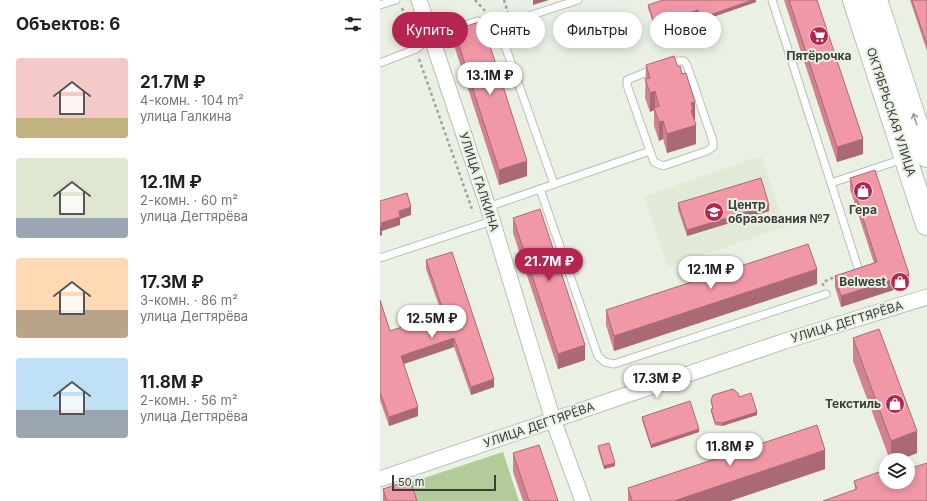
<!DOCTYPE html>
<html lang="ru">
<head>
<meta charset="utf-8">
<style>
	:root { --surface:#fff; --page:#f6f6f6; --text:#202124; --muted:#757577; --accent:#b52552 }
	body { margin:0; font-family:Inter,sans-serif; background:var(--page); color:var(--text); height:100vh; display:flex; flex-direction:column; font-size:15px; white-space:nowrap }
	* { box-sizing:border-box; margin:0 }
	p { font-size:13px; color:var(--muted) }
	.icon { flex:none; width:22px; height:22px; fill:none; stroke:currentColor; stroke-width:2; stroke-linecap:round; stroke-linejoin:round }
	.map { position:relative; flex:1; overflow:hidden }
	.panel { display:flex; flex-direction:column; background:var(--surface); width:380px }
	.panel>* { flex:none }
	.banner { position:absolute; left:12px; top:12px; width:380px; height:36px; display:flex; gap:8px }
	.tools { position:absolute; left:499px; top:453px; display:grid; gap:8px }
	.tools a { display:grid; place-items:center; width:36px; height:36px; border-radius:50%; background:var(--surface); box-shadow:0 2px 10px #0003; font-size:20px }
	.scale { position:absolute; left:12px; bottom:10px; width:104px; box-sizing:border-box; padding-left:4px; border:2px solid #3b3e39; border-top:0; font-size:11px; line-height:14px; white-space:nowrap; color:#3b3e39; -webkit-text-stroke:3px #eaf0e4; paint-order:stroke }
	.price { position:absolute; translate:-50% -34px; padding:0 9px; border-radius:14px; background:#fff; color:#222; font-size:13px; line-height:26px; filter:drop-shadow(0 1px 2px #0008) }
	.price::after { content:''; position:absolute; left:50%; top:24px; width:12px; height:9px; margin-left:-6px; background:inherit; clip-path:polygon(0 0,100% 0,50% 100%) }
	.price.on { background:var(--accent); color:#fff }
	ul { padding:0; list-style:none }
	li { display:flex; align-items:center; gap:12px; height:100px; padding:0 16px }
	li span { display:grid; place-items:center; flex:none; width:112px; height:80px; border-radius:4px; color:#555 }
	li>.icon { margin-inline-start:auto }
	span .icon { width:48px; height:48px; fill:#fffc; stroke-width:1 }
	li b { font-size:17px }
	h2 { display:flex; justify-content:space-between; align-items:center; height:48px; padding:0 16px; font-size:17px }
	.pill { padding:0 14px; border-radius:18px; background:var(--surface); box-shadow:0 2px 10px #0003; font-size:14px; line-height:36px }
	.pill.on { background:var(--accent); color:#fff }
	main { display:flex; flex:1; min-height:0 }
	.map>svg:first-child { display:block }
	.built { fill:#e0ead6 }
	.green { fill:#b3cb9b }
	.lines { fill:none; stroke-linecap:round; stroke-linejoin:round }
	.service-casing { stroke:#b9c0b4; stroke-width:9 }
	.minor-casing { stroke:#b9c0b4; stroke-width:17 }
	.primary-casing { stroke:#b9c0b4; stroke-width:24 }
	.path { stroke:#9fa49b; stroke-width:2.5; stroke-dasharray:3 3; stroke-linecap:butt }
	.service { stroke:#fff; stroke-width:7 }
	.minor { stroke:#fff; stroke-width:15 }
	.primary { stroke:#fff; stroke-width:22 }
	.wall { fill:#cf8390 }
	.shaded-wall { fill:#a96a75 }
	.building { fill:#f198a7; stroke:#a96a75 }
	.oneway { stroke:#9d9e9c }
	.labels { text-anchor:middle; stroke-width:4; stroke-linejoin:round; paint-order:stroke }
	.poi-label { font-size:12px; font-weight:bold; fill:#3b3e39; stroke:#eaf0e4 }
	.street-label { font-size:12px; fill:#3b3e39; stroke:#eaf0e4 }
</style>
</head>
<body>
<main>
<section class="panel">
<h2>Объектов: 6<svg class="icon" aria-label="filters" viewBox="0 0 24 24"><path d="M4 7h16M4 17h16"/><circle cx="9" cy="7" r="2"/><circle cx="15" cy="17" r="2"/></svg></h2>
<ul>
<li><span style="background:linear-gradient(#f6c9c9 75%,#c2b280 0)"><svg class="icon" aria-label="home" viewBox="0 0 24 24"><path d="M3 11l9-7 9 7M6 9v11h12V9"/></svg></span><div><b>21.7M ₽</b><p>4-комн. · 104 m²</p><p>улица Галкина</p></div></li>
<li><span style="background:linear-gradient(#dfe7d0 75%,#9aa5b1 0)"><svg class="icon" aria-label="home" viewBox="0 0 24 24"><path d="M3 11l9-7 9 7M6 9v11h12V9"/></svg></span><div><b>12.1M ₽</b><p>2-комн. · 60 m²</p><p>улица Дегтярёва</p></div></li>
<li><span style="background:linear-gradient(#ffd9b3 65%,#b9a48a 0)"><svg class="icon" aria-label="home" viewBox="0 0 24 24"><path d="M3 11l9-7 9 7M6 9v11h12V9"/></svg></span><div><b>17.3M ₽</b><p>3-комн. · 86 m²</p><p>улица Дегтярёва</p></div></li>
<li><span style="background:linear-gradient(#bfe0f5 65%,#9aa5b1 0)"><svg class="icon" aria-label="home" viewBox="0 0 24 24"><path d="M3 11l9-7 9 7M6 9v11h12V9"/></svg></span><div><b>11.8M ₽</b><p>2-комн. · 56 m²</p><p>улица Дегтярёва</p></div></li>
</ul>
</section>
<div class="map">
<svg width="547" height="501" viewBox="0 0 547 501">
	<rect width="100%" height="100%" fill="#eaf0e4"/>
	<!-- built -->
	<path class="built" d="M381,156L405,227L288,267L264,196Z"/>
	<!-- green -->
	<path class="green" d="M123,452L139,501H35L29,483Z"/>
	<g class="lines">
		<!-- service casing -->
		<g class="service-casing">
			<g id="service">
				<path d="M392,0L451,183L523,159"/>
				<path d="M0,5L16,0"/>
				<path d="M118,26L174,184"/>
				<path d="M0,63L36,49L51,36L97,21L118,26L198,0"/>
				<path d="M270,151L274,162L283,166L327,151L333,147V141L307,65L304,61H298L287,64"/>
				<path d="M451,183L478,268"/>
				<path d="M160,189L218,356L225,362L234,364L446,294"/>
				<path d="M108,207L270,151L247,85V80L274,69"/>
				<path d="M0,258L112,221"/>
			</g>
		</g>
		<!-- minor casing -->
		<g class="minor-casing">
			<g id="minor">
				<path d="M39,0L108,207L173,420L203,501"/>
				<path d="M0,479L405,341L547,297"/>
			</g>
		</g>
		<!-- primary casing -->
		<g class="primary-casing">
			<g id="primary">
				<path d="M474,0L547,224"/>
				<path d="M496,0L547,156"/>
			</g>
		</g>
		<!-- path -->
		<g class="path">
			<path d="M95,0L107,13"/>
			<path d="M124,0L128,13"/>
			<path d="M22,8L32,39"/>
			<path d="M39,59L93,212"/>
			<path d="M443,286V282L457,276"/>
		</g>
		<!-- service -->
		<use href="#service" class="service"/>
		<!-- minor -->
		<use href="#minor" class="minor"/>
		<!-- primary -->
		<use href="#primary" class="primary"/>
	</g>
	<!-- wall -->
	<g class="wall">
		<path d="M376,0V2L321,21L318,13L275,28L268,8V5Z"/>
		<path d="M404,0H437L483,154L457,162Z"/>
		<path d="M530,0H547V51Z"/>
		<path d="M74,30L147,176L119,185L74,45Z"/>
		<path d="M266,65L315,120H314L316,144L287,153L283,139L279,141L274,126V110L270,112L265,98Z"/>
		<path d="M470,178L529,285L461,307L455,287V276L494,263L470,189Z"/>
		<path d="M298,203L389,211L307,236L298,209Z"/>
		<path d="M133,218L205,360L178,369L133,233Z"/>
		<path d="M46,260L114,387L91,395L74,347L23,364L38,416L9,426L0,400V300L10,331L62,314L46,269Z"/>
		<path d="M437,284L234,351L226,325V310Z"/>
		<path d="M473,338L537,453L519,460H510L473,361Z"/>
		<path d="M359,397L377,415L342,426L335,425L331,412V409H333L331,403V400Z"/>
		<path d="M262,417L319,432L271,448L262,420Z"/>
		<path d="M218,446L235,466L224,469L218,449Z"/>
		<path d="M133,453L178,501H143L133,472Z"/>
		<path d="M445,469L350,501H248V488Z"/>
		<path d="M502,478L475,490L474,481Z"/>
		<path d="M3,489L37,501H3Z"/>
	</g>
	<!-- shaded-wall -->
	<g class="shaded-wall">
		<path d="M153,0H169L153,5Z"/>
		<path d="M373,0H376V2L321,21V18Z"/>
		<path d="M318,10V13L275,28V25Z"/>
		<path d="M275,91V109L274,108V110L270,112V93Z"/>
		<path d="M315,102V120L313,121L316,125V144L287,153V134L311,110V103Z"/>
		<path d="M283,121V139L279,141V122Z"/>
		<path d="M483,139V154L457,162V147Z"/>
		<path d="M147,161V176L119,185V170Z"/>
		<path d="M389,205V211L307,236V230Z"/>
		<path d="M31,207V215L20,219V225L2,231V235L0,236V227L1,223L19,211Z"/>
		<path d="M437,269V284L234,351V336Z"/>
		<path d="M529,274V285L461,307V296Z"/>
		<path d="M74,338V347L21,365V356Z"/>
		<path d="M205,345V360L178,369V354Z"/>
		<path d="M114,379V387L91,395V387Z"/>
		<path d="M38,407V416L9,426V417Z"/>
		<path d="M377,412V415L342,426V423Z"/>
		<path d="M319,429V432L271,448V445Z"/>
		<path d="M537,431V453L519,460H511V441Z"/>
		<path d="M445,450V469L350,501H294Z"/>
		<path d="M235,463V466L224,469V466Z"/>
	</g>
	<!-- building -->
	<g class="building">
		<path d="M283,0H373L321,18L318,10L275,25L268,5Z"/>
		<path d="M409,0H437L483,139L457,147Z"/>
		<path d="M532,0H547V45Z"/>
		<path d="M102,21L147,161L119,170L74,30Z"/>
		<path d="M294,56L298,67L300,66L302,74L306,73L315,102L311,103L313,109L311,110L316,125L287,134L283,121L279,122L274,108L279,106L275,91L270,93L265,79L270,78L266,65Z"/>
		<path d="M495,170L529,274L461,296L455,276L497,262L470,178Z"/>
		<path d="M381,178L389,205L307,230L298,203Z"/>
		<path d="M27,193L31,207L19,211L20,217L1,223L2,226L0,227V201Z"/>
		<path d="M160,209L205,345L178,354L133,218Z"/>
		<path d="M428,244L437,269L234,336L226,310Z"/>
		<path d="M72,252L114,379L91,387L74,338L21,356L38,407L9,417L0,392V300L10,331L64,313L46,260Z"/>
		<path d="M499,329L537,431L511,441L473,338Z"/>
		<path d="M353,389L358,393L359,397L371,393L377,412L342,423L335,422L331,409H333L331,400L333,395Z"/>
		<path d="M310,401L319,429L271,445L262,417Z"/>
		<path d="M437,425L445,450L294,501H252L248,488Z"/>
		<path d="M229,443L235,463L224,466L218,446Z"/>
		<path d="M159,445L178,501H149L133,453Z"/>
		<path d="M547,463V501H443L477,489L474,481L499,472L502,478L506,477V482H528V469Z"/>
		<path d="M30,480L37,501H7L3,489Z"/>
	</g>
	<!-- one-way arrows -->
	<defs><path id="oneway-shaft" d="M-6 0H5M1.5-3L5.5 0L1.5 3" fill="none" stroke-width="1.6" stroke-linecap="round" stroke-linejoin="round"/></defs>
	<use class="oneway" href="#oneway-shaft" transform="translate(535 119) rotate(-108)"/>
	<!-- icons -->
	<defs>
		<g id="supermarket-disc" transform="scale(1)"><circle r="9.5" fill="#b52552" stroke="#eaf0e4"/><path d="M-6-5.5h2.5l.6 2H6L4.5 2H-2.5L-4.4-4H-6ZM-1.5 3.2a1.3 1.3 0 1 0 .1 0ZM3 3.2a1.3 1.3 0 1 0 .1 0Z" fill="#fff"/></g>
		<g id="shop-disc" transform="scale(1)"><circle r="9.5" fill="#b52552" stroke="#eaf0e4"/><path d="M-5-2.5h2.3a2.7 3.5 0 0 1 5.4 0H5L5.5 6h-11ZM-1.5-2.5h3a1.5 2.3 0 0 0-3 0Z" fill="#fff"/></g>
		<g id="school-disc" transform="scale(1)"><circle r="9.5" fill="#b52552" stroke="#eaf0e4"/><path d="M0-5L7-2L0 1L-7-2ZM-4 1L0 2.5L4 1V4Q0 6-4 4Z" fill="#fff"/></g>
	</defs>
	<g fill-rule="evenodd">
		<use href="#supermarket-disc" x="439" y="36"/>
		<use href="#shop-disc" x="483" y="191"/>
		<use href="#school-disc" x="334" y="212"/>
		<use href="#shop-disc" x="520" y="282"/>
		<use href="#shop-disc" x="515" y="404"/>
	</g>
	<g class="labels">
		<!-- poi labels -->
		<g class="poi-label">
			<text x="439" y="60">Пятёрочка</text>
			<text x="348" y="209" text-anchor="start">Центр<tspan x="348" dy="14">образования №7</tspan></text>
			<text x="483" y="214">Гера</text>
			<text x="506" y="286" text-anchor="end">Belwest</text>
			<text x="501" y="408" text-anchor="end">Текстиль</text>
		</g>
		<!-- street labels -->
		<g class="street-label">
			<text transform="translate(511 112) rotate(72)" y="4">ОКТЯБРЬСКАЯ УЛИЦА</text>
			<text transform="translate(99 182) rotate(72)" y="4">УЛИЦА ГАЛКИНА</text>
			<text transform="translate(467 322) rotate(-17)" y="4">УЛИЦА ДЕГТЯРЁВА</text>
			<text transform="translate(159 425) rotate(-19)" y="4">УЛИЦА ДЕГТЯРЁВА</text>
		</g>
	</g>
</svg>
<div class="tools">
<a><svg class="icon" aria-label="layers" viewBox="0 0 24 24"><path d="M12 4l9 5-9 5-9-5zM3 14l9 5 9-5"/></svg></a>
</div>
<div class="scale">50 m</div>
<b class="price" style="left:110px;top:96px">13.1M ₽</b>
<b class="price on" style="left:169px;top:282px">21.7M ₽</b>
<b class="price" style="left:331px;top:290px">12.1M ₽</b>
<b class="price" style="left:52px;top:339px">12.5M ₽</b>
<b class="price" style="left:277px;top:399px">17.3M ₽</b>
<b class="price" style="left:350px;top:467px">11.8M ₽</b>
<div class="banner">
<a class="pill on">Купить</a>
<a class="pill">Снять</a>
<a class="pill">Фильтры</a>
<a class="pill">Новое</a>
</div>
</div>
</main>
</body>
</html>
